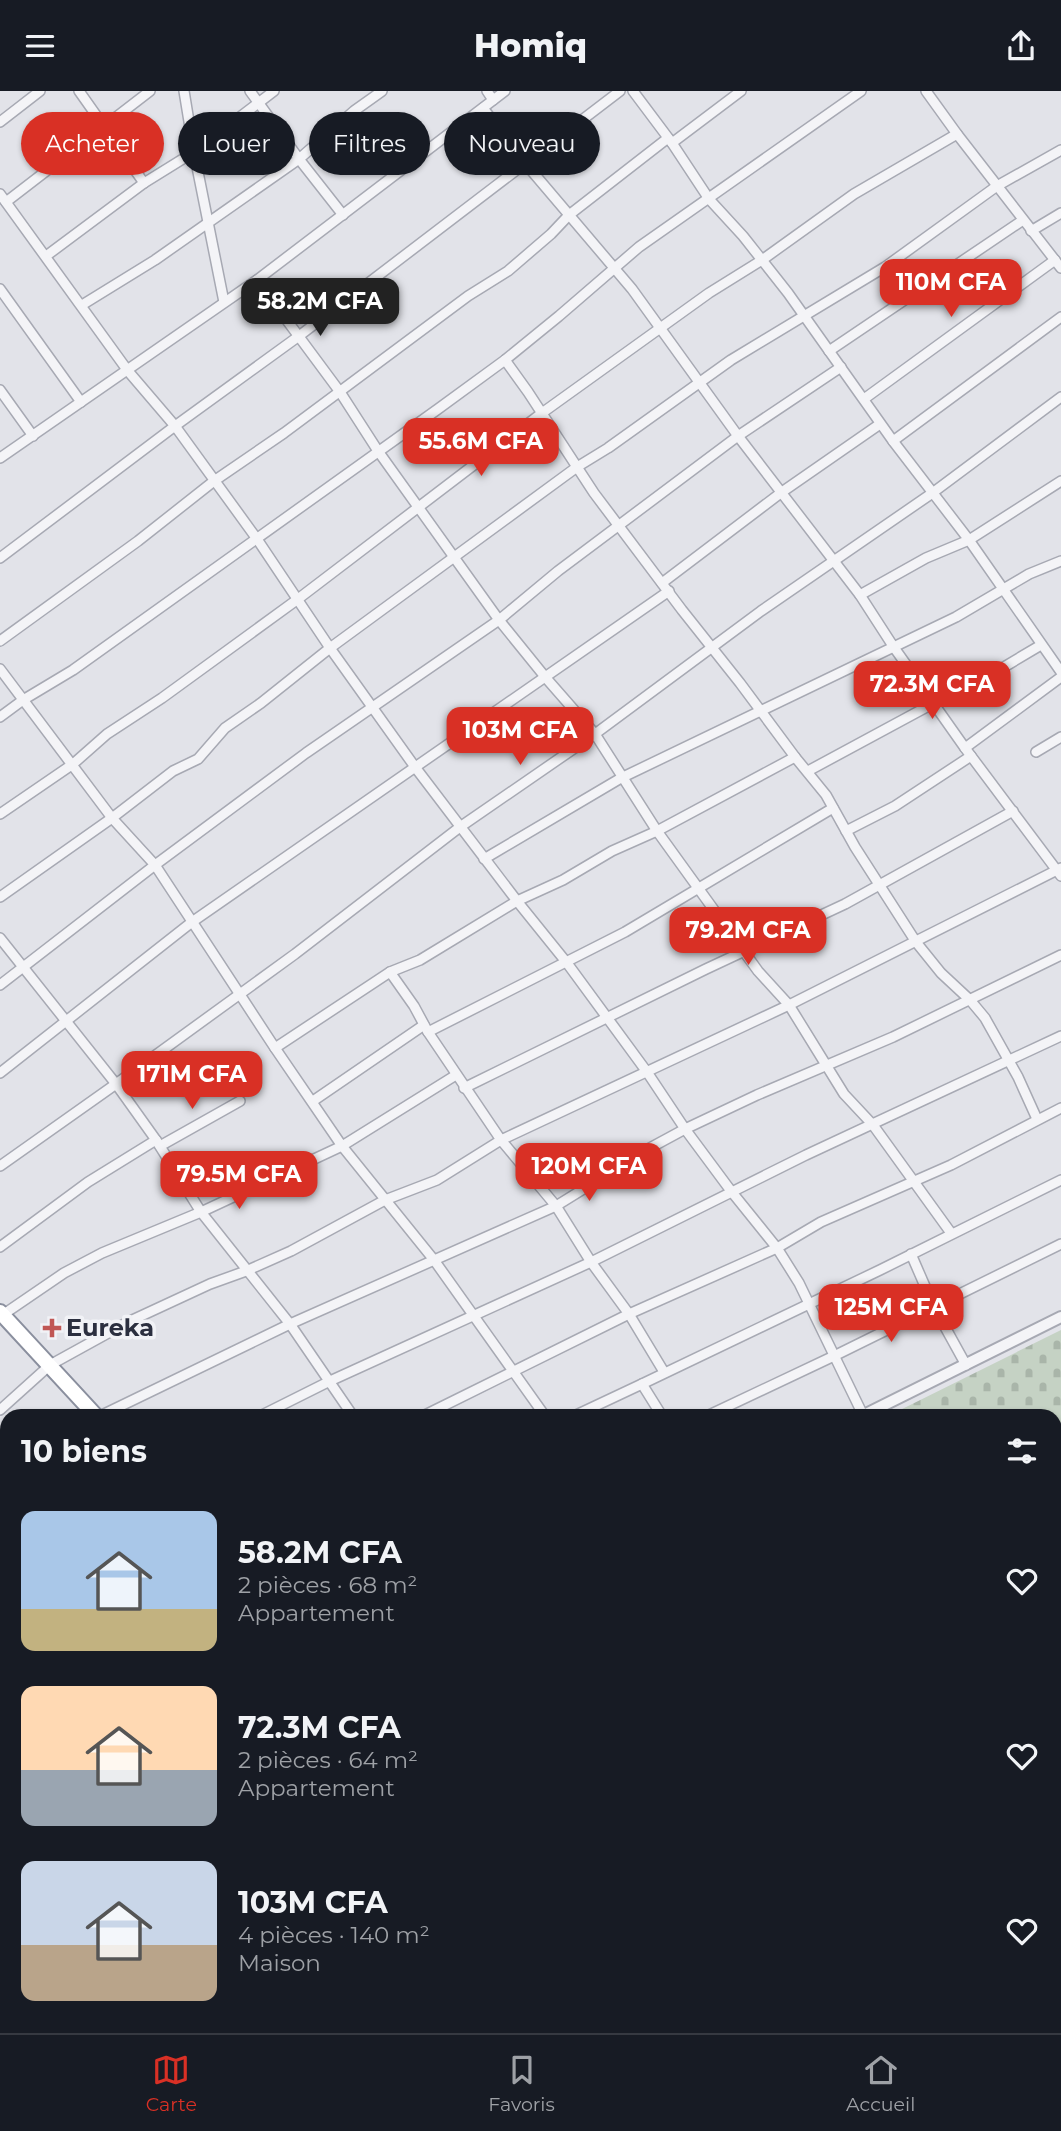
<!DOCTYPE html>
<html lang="fr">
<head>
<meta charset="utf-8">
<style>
	:root { --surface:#171b24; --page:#20242c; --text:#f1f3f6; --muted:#9ea1a6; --line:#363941; --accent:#d93025 }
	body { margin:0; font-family:Montserrat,sans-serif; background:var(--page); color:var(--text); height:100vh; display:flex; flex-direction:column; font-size:26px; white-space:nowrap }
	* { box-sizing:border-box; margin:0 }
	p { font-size:23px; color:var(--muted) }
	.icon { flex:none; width:38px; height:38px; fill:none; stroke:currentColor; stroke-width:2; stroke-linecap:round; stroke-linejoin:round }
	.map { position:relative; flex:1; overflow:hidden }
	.side { position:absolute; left:0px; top:1318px; width:1062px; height:625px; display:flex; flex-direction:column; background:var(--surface); border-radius:21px 21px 0 0; box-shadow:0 2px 5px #0004 }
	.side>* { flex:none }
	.top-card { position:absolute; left:21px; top:21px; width:700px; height:63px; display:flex; gap:14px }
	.price { position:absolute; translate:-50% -60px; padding:0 16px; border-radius:14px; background:var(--accent); color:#fff; font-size:23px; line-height:46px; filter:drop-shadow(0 2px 4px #0008) }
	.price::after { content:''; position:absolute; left:50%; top:42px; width:21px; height:16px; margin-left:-10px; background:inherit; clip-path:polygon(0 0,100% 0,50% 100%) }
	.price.on { background:#222; color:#fff }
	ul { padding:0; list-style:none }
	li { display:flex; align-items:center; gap:21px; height:175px; padding:0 21px }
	li span { display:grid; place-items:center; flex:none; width:196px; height:140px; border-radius:14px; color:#555 }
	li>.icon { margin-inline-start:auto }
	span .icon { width:84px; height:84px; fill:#fffc; stroke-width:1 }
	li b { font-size:30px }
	h2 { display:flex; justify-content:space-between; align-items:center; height:84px; padding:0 21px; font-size:30px }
	.chip { padding:0 24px; border-radius:32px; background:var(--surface); box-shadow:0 2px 5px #0004; font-size:24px; line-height:63px }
	.chip.on { background:var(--accent); color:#fff }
	header { display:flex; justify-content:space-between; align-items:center; height:91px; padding:0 21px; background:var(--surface); font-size:32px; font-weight:800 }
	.dock { display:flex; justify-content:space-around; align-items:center; height:98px; border-top:2px solid var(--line); background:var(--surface); font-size:19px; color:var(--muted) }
	.dock a { display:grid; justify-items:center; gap:4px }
	.dock .on { color:var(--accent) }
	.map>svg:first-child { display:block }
	.cemetery { fill:url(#cemetery-stones) }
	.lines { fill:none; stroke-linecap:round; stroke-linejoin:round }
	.minor-casing { stroke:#a7a9b3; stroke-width:12 }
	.tertiary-casing { stroke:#a7a9b3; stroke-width:14 }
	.trunk-casing { stroke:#8a8f9e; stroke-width:18 }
	.minor { stroke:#f4f4f7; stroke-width:9 }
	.tertiary { stroke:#f4f4f7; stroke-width:10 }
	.trunk { stroke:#fff; stroke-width:14 }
	.poi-dot { fill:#c05654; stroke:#f1f2f6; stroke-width:2.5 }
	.labels { text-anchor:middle; stroke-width:7; stroke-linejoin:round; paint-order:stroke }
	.poi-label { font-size:24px; font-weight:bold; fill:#2b2f3f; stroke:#f1f2f6; text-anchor:start }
</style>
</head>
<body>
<header><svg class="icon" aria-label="menu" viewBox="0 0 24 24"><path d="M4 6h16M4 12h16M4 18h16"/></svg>Homiq<svg class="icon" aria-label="share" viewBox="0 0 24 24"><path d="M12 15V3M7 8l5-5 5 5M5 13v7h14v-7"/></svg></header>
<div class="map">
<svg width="1061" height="1942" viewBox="0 0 1061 1942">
	<defs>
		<pattern id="cemetery-stones" width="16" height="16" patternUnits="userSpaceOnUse" patternTransform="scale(1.75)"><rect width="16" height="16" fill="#c5d2c4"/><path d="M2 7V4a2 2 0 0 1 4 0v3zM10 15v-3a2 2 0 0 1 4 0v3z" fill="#a9b5a9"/></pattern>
	</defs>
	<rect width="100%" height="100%" fill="#e2e3e9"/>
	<!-- cemetery -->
	<path class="cemetery" d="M1061,1239V1942H846L837,1936H1055V1325H888Z"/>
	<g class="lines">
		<!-- minor casing -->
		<g class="minor-casing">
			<g id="minor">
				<path d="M79,0L144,92"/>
				<path d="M184,0L194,61L224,211"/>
				<path d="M250,0L299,68L343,124"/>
				<path d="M487,0L493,9"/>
				<path d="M633,0L672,52L709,108L743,145L788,202L893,350L969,449L1061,581"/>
				<path d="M926,0L957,43L1061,177"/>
				<path d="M483,17L525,72L632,198L738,345L860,504L893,555L965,657L1061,785"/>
				<path d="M0,31L40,0"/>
				<path d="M672,52L741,0"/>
				<path d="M0,103L128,280L175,335L257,448L330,557L415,676L517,810L567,872L647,981L685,1038L731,1100L777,1157L799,1192L863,1324"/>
				<path d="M6,111L150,0"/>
				<path d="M1031,140L1061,122"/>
				<path d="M46,165L144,92L194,61L274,0"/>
				<path d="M257,189L340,301L378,360L499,529L546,587L595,643L657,740L758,880L789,914L844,1003L873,1034L951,1142"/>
				<path d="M0,198L81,311"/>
				<path d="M82,214L155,169L299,68L354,20L382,0"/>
				<path d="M829,260L1023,129"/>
				<path d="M505,269L528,301L594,402L682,519L740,592L795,666L826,704L855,756L916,851L941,882L970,909L985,927L1018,986L1037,1028"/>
				<path d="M0,299L33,345"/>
				<path d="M864,308L1055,169"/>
				<path d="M893,350L1061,226"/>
				<path d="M0,367L257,189L505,0"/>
				<path d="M0,467L175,335L299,245L620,0"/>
				<path d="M662,492L782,401L880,333"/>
				<path d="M860,504L926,467L969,449L1061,390"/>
				<path d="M0,550L138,450L214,390L284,342L468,205L508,180L551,143L569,124L668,47"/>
				<path d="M0,578L112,727L155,774L275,957L342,1055L434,1169L545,1325"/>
				<path d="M0,626L23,609L73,579L438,318L505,269L559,225L639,156L861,0"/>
				<path d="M965,657L1061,586"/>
				<path d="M1036,661L1061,646"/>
				<path d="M808,680L934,612L977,592L1041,554"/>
				<path d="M0,723L73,673L107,643L162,607L298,508L542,322L709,202L762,169L854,103L957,43"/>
				<path d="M846,740L895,715L971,665"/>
				<path d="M484,768L621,687L956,526L1029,483L1061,470"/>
				<path d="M0,806L112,727L173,680L198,668L225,637L261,612L330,557L577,376L608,357L731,269L885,176L997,95L1061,59"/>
				<path d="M0,847L116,993L156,1049L201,1121L290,1233L353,1325"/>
				<path d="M390,881L414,915L428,941L501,1049L556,1115L591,1171L629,1223L664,1281"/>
				<path d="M0,894L155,774L306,662L499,529L558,480L738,345L841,276"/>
				<path d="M428,941L625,841L833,717"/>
				<path d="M275,957L390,881L420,869L517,810L563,789L612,760L657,740L795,666"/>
				<path d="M0,982L192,831L669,500"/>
				<path d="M464,997L706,878L845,813L1013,720"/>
				<path d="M313,1010L424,934"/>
				<path d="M160,1055L240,1010"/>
				<path d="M0,1075L116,993L295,863L460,736L595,643L761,520L931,403L1061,306"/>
				<path d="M0,1156L88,1091L156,1049"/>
				<path d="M911,1163L934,1216L966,1274"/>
				<path d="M1,1225L64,1182L102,1162L201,1121L342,1055L456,984"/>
				<path d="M642,1293L880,1179L1061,1089"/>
				<path d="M0,1319L50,1274L128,1231L210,1193L246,1180L291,1160L385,1109L437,1089L501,1049L789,914L1061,777"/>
				<path d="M100,1325L290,1233L556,1115L648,1058L685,1038L757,1004L893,946L1061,864"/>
				<path d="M260,1325L330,1290L591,1171L806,1064L1061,945"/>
				<path d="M423,1325L629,1223L777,1157L821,1131L951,1074L1061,1017"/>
				<path d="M574,1325L642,1293L662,1325"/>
				<path d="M707,1325L834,1265L1061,1153"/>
				<path d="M0,1404L7,1399"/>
				<path d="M0,1452L7,1461"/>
				<path d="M0,1492L7,1487"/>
				<path d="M0,1579L7,1573"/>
				<path d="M0,1661L7,1669"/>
				<path d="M0,1750L7,1744"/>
				<path d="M0,1836L7,1830"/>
				<path d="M0,1892L7,1900"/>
				<path d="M35,1936L40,1942"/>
				<path d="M225,1936L230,1942"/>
				<path d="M387,1936L392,1942"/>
				<path d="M92,1942L100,1936"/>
				<path d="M306,1942L313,1936"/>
				<path d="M413,1942L421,1936"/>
				<path d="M516,1942L523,1936"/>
				<path d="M626,1942L634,1936"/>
				<path d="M735,1942L742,1936"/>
			</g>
		</g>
		<!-- tertiary casing -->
		<g class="tertiary-casing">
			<path id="tertiary" d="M862,1325L1061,1226"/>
		</g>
		<!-- trunk casing -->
		<g class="trunk-casing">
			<g id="trunk">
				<path d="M0,1221L96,1325"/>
				<path d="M803,1936L813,1942"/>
			</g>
		</g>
		<!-- minor -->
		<use href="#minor" class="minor"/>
		<!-- tertiary -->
		<use href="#tertiary" class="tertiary"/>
		<!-- trunk -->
		<use href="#trunk" class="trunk"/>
	</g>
	<!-- markers -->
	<path class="poi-dot" d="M48.5 1226.5h7v7h7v7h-7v7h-7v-7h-7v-7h7z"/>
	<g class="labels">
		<!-- poi labels -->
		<g class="poi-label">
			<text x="66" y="1245">Eureka</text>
		</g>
	</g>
</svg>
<b class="price" style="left:951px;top:228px">110M CFA</b>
<b class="price on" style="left:320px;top:247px">58.2M CFA</b>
<b class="price" style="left:481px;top:387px">55.6M CFA</b>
<b class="price" style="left:932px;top:630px">72.3M CFA</b>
<b class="price" style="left:520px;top:676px">103M CFA</b>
<b class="price" style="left:748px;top:876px">79.2M CFA</b>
<b class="price" style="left:192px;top:1020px">171M CFA</b>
<b class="price" style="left:589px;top:1112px">120M CFA</b>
<b class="price" style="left:239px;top:1120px">79.5M CFA</b>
<b class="price" style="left:891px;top:1253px">125M CFA</b>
<div class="top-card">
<a class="chip on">Acheter</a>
<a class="chip">Louer</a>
<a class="chip">Filtres</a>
<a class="chip">Nouveau</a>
</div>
<section class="side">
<h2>10 biens<svg class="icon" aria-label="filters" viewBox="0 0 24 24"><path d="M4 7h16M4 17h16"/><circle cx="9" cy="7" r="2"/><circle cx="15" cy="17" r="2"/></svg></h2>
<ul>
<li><span style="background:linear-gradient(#a9c7e8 70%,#c2b280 0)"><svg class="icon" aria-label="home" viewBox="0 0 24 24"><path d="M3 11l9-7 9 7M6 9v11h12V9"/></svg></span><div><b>58.2M CFA</b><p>2 pièces · 68 m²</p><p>Appartement</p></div><svg class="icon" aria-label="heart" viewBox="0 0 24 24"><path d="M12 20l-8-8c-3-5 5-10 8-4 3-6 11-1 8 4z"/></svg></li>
<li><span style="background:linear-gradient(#ffd9b3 60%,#9aa5b1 0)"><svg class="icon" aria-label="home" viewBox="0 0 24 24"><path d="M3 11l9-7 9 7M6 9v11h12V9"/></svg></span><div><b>72.3M CFA</b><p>2 pièces · 64 m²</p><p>Appartement</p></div><svg class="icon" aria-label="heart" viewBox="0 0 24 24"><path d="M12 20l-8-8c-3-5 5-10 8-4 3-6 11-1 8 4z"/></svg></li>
<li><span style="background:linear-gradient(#c9d6e8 60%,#b9a48a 0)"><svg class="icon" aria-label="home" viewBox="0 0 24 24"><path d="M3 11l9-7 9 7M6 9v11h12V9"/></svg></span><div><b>103M CFA</b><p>4 pièces · 140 m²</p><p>Maison</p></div><svg class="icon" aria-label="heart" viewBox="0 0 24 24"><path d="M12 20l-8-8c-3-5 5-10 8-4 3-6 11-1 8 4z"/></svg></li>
</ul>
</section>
</div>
<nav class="dock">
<a class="on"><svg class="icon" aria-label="map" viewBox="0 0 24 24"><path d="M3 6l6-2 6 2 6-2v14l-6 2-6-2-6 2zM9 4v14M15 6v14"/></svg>Carte</a>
<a><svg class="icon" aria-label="saved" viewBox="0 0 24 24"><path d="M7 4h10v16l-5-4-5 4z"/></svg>Favoris</a>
<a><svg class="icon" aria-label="home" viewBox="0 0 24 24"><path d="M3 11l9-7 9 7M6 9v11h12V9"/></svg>Accueil</a>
</nav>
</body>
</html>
